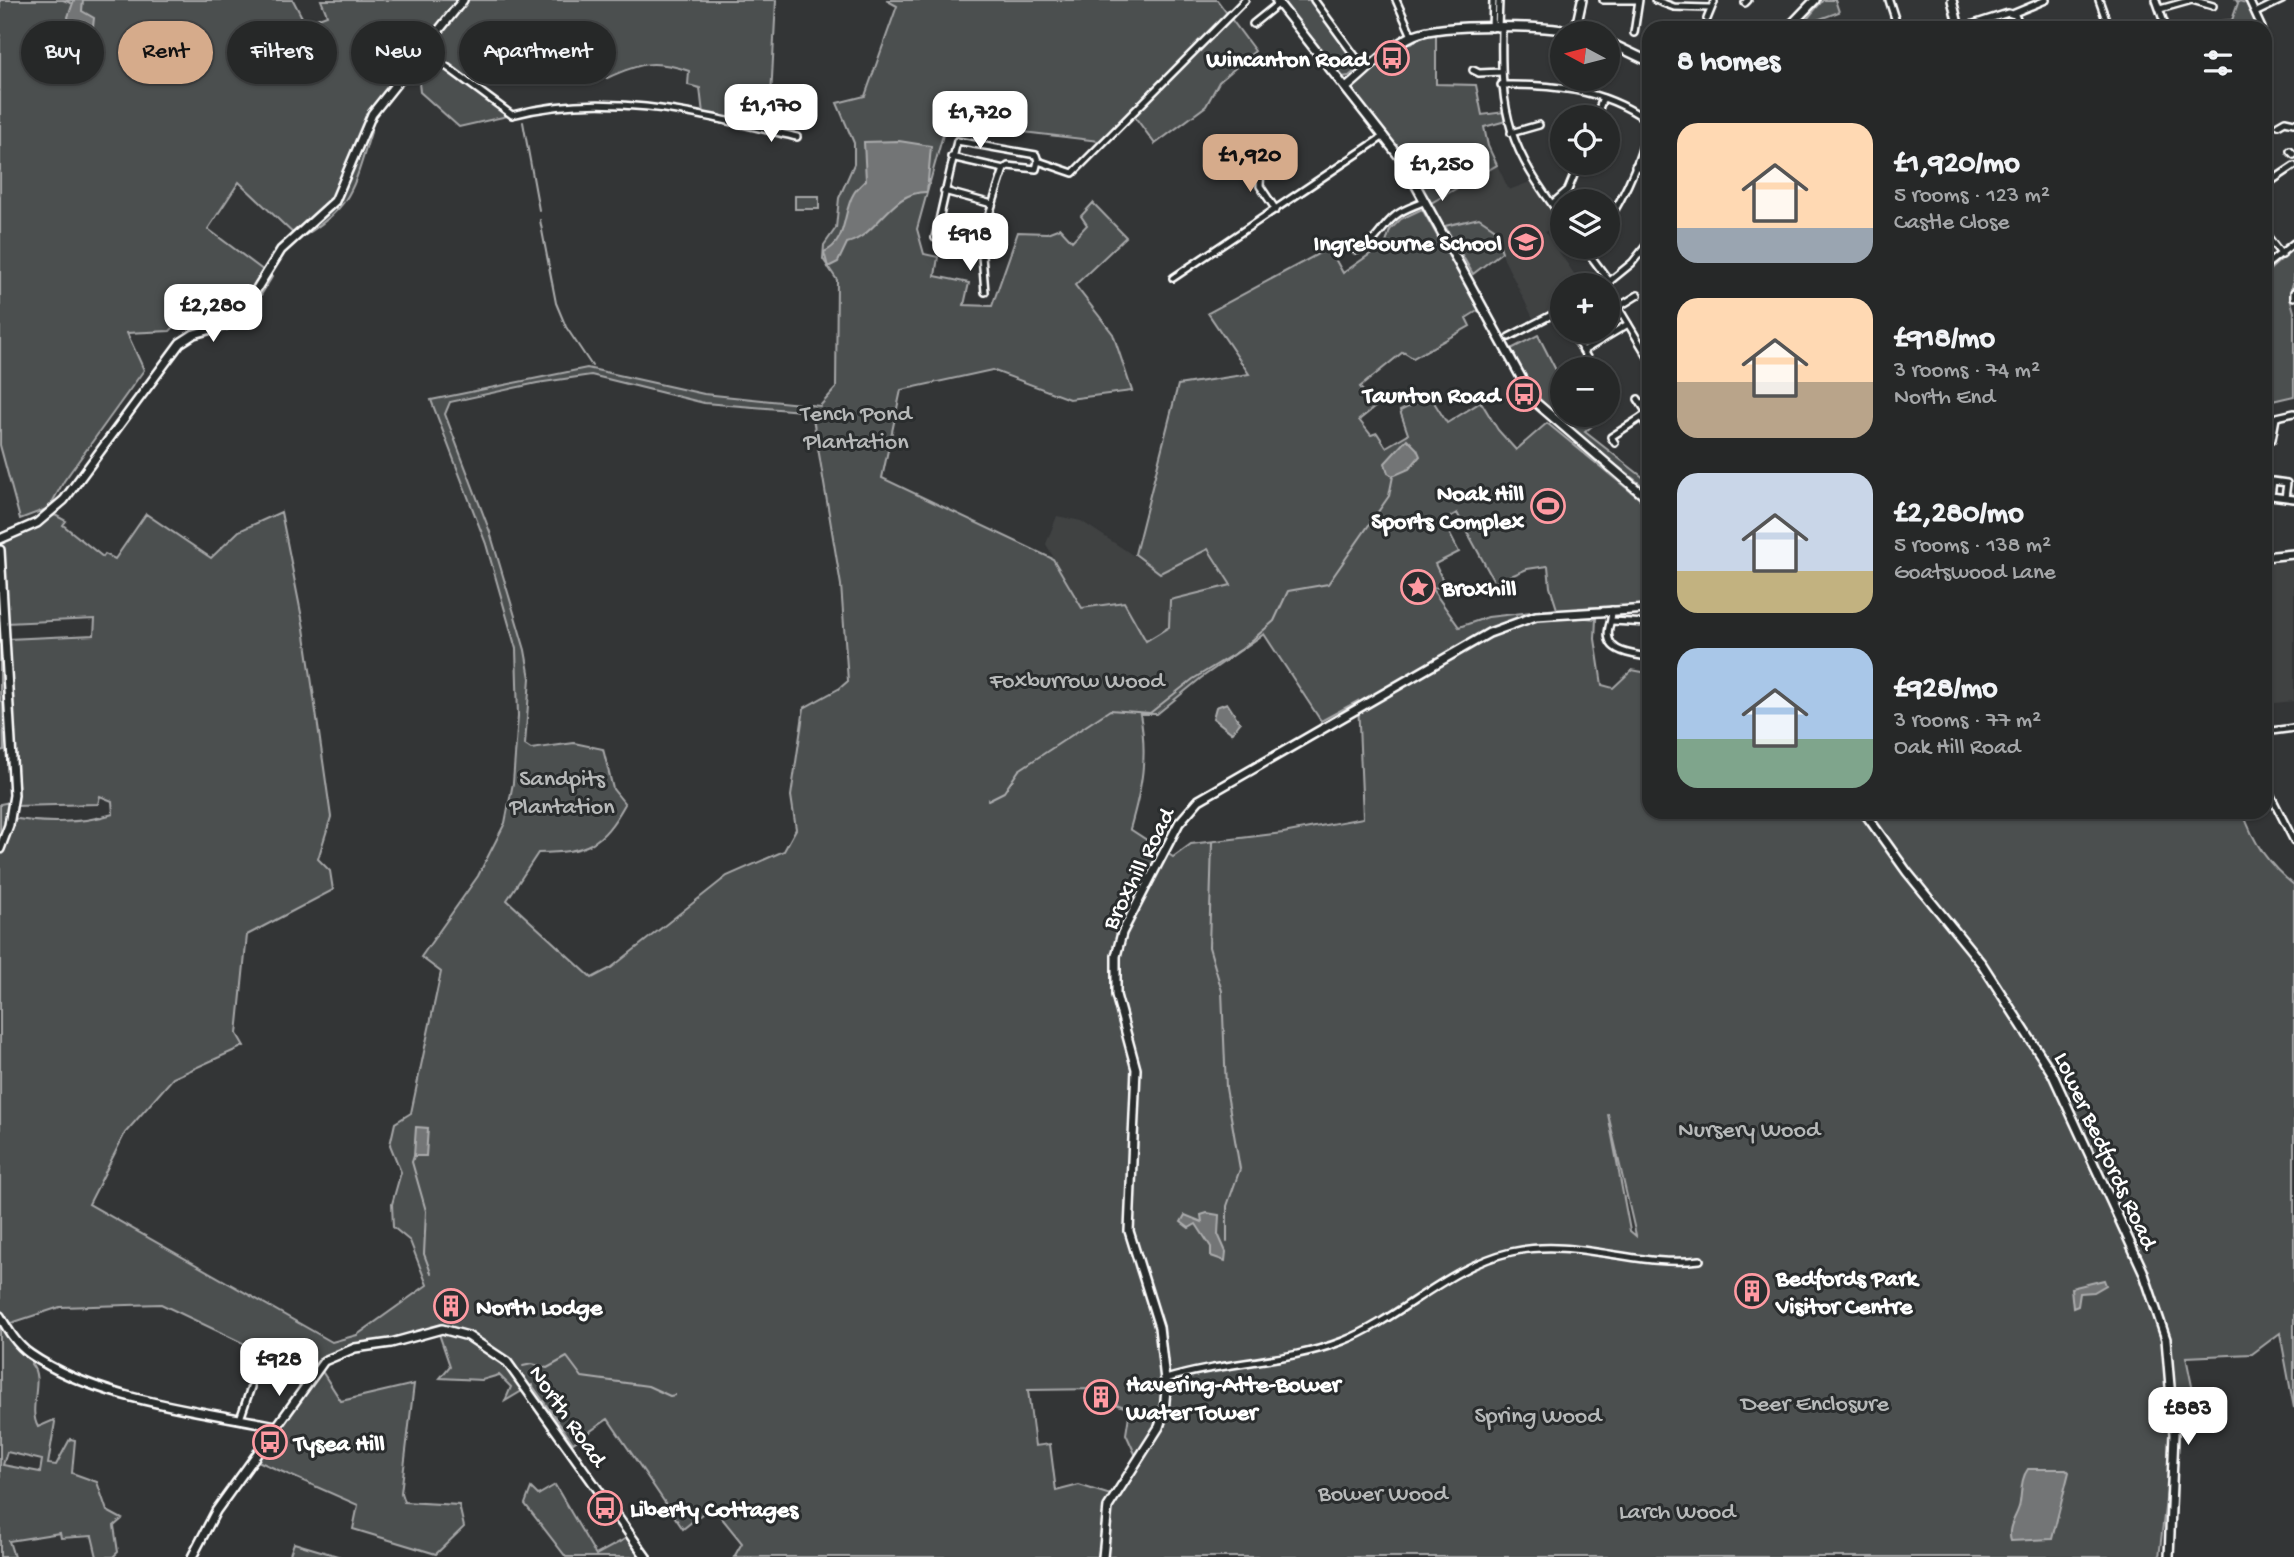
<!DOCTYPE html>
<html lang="en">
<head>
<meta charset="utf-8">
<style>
	:root { --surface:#262828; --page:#2e3030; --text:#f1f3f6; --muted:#a4a6a8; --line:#424445; --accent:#d6ab8b }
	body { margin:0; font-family:"Gochi Hand",sans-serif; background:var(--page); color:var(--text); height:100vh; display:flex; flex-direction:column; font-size:26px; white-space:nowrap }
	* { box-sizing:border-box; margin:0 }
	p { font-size:23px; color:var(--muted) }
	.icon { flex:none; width:38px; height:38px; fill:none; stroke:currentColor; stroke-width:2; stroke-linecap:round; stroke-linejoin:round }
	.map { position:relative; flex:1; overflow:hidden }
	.drawer { position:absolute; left:1642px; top:21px; width:630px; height:798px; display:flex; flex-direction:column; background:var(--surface); border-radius:21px; box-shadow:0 2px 5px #0004,0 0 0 2px var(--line) }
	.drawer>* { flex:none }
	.hud { position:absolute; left:21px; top:21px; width:665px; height:63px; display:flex; gap:14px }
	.needle { width:46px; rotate:277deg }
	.tools { position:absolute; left:1550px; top:21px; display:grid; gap:14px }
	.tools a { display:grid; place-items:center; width:70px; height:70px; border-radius:50%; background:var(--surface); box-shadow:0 2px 5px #0004,0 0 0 2px var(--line); font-size:35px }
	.price { position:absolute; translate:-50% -60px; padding:0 16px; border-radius:14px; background:#fff; color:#222; font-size:23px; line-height:46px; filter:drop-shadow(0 2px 4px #0008) }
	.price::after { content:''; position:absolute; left:50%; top:42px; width:21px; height:16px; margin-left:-10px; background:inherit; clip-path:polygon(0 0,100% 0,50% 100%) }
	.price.current { background:var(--accent); color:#111 }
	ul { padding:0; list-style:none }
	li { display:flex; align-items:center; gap:21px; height:175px; padding:0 35px }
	li span { display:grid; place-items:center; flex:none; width:196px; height:140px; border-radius:21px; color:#555 }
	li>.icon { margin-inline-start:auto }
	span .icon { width:84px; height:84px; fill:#fffc; stroke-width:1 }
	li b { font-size:30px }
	h2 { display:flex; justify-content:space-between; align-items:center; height:84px; padding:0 35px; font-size:30px }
	.pill { padding:0 24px; border-radius:32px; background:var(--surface); box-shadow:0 2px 5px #0004,0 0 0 2px var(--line); font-size:24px; line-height:63px }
	.pill.current { background:var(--accent); color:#111 }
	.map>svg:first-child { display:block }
	.built { fill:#404243 }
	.green { fill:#4c4f50; stroke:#a6a7a8; stroke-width:2; fill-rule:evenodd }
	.water { fill:#737576; stroke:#abacad; stroke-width:2 }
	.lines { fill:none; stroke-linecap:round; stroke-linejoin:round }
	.stream { stroke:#abacad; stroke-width:2 }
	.street-casing { stroke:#fff; stroke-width:10 }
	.secondary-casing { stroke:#fff; stroke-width:12 }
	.street { stroke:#2a2d2e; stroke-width:5 }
	.secondary { stroke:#2a2d2e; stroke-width:7 }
	.labels { text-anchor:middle; stroke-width:6; stroke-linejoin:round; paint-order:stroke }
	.poi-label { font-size:24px; font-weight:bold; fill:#fff; stroke:#2a2d2e; text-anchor:start }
	.park-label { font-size:24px; fill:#b7b9b9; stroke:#2a2d2e }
	.street-label { font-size:24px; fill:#fff; stroke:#2a2d2e }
</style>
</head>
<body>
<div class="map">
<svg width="2294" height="1557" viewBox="0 0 2294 1557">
	<rect width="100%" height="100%" fill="#333536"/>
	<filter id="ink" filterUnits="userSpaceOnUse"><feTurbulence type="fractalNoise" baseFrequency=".0143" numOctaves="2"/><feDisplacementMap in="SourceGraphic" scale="14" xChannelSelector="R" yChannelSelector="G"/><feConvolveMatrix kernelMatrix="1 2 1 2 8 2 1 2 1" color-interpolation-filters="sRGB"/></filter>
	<g filter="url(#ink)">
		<!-- built -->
		<g class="built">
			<path d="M1497,165L1509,190L1530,182L1560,221L1545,232L1582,285H1563V303L1533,318L1504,259L1494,228L1479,218L1445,226L1431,203Z"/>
			<path d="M1057,516L1081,521L1160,573L1208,549L1233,585L1146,641L1082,608L1046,544Z"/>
			<path d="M2294,561V701L2265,704V564Z"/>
		</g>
		<!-- green -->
		<g class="green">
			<path d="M0,0H293L305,23L327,15L321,0H776L770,117L792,113L794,133L703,114L700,88L688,85L689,71C654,59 640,63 607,78L539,33L498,85L488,79L481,90L512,115L459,127L420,92L419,83L425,73L416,67L428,51L395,34L378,53L401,76L364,121L371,132C353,189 353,207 299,239L239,182L208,229L272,277L248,316L235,308C230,311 222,318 215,319C191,322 191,309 170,331L127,333L144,370L64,481L49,508L20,519L0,445Z"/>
			<path d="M886,0H1217L1255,51L1219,82L1206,106L1155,144L1132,113L1099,141L954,124L944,131L917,229L924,254L938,257L935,276L969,283L964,305L992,306L1018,232L1047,233L1060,228L1072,241L1087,225L1081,216L1093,203L1126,237L1075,285L1113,334L1132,391L1069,399L992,370L901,390L882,478L1053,559L1082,608L1124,602L1146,641L1169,627L1170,600L1231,585L1208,549L1160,573L1135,554L1178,385L1249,374L1208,313L1329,248L1343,273L1386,243L1390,230L1401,219L1422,209L1479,310L1466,318L1470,326L1413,358L1403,352L1360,387L1375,407L1359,420L1371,435L1377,433L1386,447L1408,434L1400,411L1430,396L1447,423L1481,402L1498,430L1516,450L1547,423L1641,500V511L1648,519V605L1579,608V617L1596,619L1595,639L1602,685L1613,688L1632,670L1648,673V812H2243C2253,843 2269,865 2294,885V1408L2280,1333L2252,1354L2186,1357L2193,1391L2166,1398L2174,1434L2159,1557H1105L1109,1512L1142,1456H1136L1126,1434L1130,1409L1113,1403L1114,1399L1100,1389L1028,1390L1035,1446L1050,1444L1056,1491L1079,1485L1114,1496L1106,1508L1098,1557H734L742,1543L712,1506L683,1529L608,1419L573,1443L532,1385L505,1401L511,1387L499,1375L482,1380L440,1378L450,1366L439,1334L434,1328L355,1348L318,1365L341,1401L414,1384L401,1493L404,1502L459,1505L464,1527L436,1554L353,1529L358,1505L251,1458L317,1365L309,1360L270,1356L161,1304L60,1307L5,1325L33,1356L31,1364C45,1379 27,1408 38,1427L54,1420L55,1422L48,1464L56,1465L70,1439L75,1440L72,1473L97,1482L107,1511L122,1519L114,1526L118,1552L113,1557H97L92,1536L61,1538L60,1533L9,1541L14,1557H0V804L10,802L7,817C40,824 81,824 113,814L112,801L100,796L98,804L14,806L8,639L94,635L95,619L6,623L5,562L0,544L55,515L66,521L63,525L103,557L105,554L115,559L146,514L211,558L239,531L281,512L304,628L331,817L318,859L330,871L333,890L247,935L237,1034L244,1046L173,1078L125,1133L89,1204L332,1342L357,1335L427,1285L410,1241L393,1227L392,1204L401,1172L390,1145L395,1123L411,1113L441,972L421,957L478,876L505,823L513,783L518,716L516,649L486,544L431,400L587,368L704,394L820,406L836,388L837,280L823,259L824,245L836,228L839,198L854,164V143L837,103L865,96L897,6ZM591,375L704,403L802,411L813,418L841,585L848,681L840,688L804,708L791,796L796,829L784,851L727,876L611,968L592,978L507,900L538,853C586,852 601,847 625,804L613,789L603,749L574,743L531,749L525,745L530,678L525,650L490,532L445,414L450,402L537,383ZM1457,513L1495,583L1527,569L1548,566L1550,587L1557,609L1488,617L1459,627L1432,589L1445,585L1435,564L1459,552L1443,521ZM1264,634L1321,721L1358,701L1363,818L1283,833L1191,844L1173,857L1130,829C1142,787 1148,757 1140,714H1157L1201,678ZM1608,1114L1636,1235V1236L1630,1231ZM7,1452L42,1460L40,1472L3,1465Z"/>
			<path d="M1282,0H1311L1360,67L1349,76L1342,77Z"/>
			<path d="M1823,0H1835L1839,12L1801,26Z"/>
			<path d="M2236,0L2246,3L2258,28H2212H2218L2220,21L2232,20L2238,3Z"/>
			<path d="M1436,31V84L1476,85L1482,115L1504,112L1506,121L1484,127L1488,146L1497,165L1431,203L1349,88L1407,45Z"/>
			<rect x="795" y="196" width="24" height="13"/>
			<path d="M1479,218L1494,228L1502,252L1473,274L1445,226Z"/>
			<path d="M2294,248V278L2290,297L2294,312V396L2268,402L2264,393L2265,274Z"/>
			<path d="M1538,335L1563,384V415H1605L1585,432L1644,478L1648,490L1553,416L1537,396L1511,349Z"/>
			<path d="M0,558L4,750L0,751Z"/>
			<path d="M555,1485L596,1555L634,1534L650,1557H566L525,1504L531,1488L538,1495Z"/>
			<path d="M294,1543L341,1557H289Z"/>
		</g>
		<!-- water -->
		<g class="water">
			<path d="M74,0H83L82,11L94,18L93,27L71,26L68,17Z"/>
			<path d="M899,141L931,146L927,192C890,191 879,235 847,243L838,262L828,267L824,252C848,242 842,212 854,193C857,188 862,184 866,180L864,142Z"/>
			<path d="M1407,439L1417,449L1420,456L1409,469L1393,476L1388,473L1385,463Z"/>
			<path d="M1227,703L1240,723L1232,733L1213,718L1216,707Z"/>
			<path d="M416,1127L428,1128L426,1156H414Z"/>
			<path d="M1207,1213L1219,1215L1218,1234L1226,1252L1225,1261L1211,1256V1247L1196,1224L1189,1228L1181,1222L1185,1215L1202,1222L1201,1215Z"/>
			<path d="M2104,1280L2106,1285L2094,1292L2080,1293L2078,1306L2073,1308L2071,1288Z"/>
			<path d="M2028,1469H2066L2069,1472L2052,1539L2011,1541C2006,1525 2019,1515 2020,1502C2022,1489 2021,1478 2028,1469Z"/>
		</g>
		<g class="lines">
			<!-- stream -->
			<g class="stream">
				<path d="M63,0L71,3"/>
				<path d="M79,27L84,38L93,41"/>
				<path d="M523,122L539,210"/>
				<path d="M540,220L556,303L566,327L592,366"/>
				<path d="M988,800L1004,792L1019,770L1110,710L1150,713L1193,679L1242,649L1274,621L1288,591L1328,584L1389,496L1393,476"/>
				<path d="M1212,842L1209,947L1222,991L1226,1088L1240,1169L1227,1206V1242"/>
				<path d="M414,1156L412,1162L426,1211L424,1254L431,1273"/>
				<path d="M523,1366L532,1364L547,1368L567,1357L582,1377L648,1386L670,1396L675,1395"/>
			</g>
			<!-- street casing -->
			<g class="street-casing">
				<g id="street">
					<path d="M1314,0L1366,71"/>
					<path d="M1396,0L1412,36"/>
					<path d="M1603,0H1637"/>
					<path d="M1655,0L1674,7L1709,8"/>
					<path d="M1889,0L1898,28"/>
					<path d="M2099,0L2109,28"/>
					<path d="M2156,0L2166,28"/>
					<path d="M2249,0L2262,28"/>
					<path d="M1745,3L1748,0"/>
					<path d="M2160,9L2192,0L2213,6"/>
					<path d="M2257,12L2282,0"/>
					<path d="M2012,14L2046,0"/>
					<path d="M1707,19L1714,2"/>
					<path d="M1253,24L1279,3"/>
					<path d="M1492,28L1493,0"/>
					<path d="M1498,28L1499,0"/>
					<path d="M1961,28L2008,13L2015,15L2021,28"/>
					<path d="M1502,29C1500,117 1509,148 1563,219"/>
					<path d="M1634,33L1639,0"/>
					<path d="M2264,42V43"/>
					<path d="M424,50L512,115C608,89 703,115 797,137"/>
					<path d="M1473,70L1479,73L1501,72"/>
					<path d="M1501,85C1550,84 1603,89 1645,119C1653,136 1621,204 1608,220"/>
					<path d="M1596,117L1603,98"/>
					<path d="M2278,125L2285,121L2294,123"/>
					<path d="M1511,133L1539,125"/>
					<path d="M2290,151L2294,155"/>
					<path d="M951,157L1004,169"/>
					<path d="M1261,166L1260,186L1276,210"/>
					<path d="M1635,166L1648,171"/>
					<path d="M1004,169L1008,166L1036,169L1038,161L1073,173L1245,0"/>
					<path d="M1004,169L979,245L971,247L935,238L957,141L1036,155L1038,161"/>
					<path d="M2264,186L2294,166"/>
					<path d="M944,191L992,204"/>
					<path d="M1552,204L1568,190L1579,163"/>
					<path d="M2264,232L2282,255"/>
					<path d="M977,247L982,256L985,292"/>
					<path d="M1584,247L1610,282"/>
					<path d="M1353,249L1358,250C1380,240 1379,229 1395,216C1403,209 1415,206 1425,201"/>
					<path d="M2264,267L2294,243"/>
					<path d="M1173,278L1384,136"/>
					<path d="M1605,285L1632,263L1648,243"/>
					<path d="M2294,292V297"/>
					<path d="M1618,307L1648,357"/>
					<path d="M1612,311L1638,295"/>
					<path d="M1571,331L1594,369"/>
					<path d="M1509,337L1563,309"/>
					<path d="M1583,351L1628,324"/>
					<path d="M1608,384L1610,383"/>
					<path d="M1638,399L1647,413"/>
					<path d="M1642,417L1648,428"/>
					<path d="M2264,420L2294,413"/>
					<path d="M2264,440L2272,439L2276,418"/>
					<path d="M1615,443L1611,437L1648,413"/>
					<path d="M2285,498L2287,483L2273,481L2271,496L2294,499"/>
					<path d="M1612,610C1612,617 1611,620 1609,627C1603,653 1632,654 1648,657"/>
					<path d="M1612,621L1648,623"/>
					<path d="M2264,732L2294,728"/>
					<path d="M2264,782L2294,841"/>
					<path d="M1166,1379C1224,1361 1286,1363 1343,1341C1401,1318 1447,1267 1511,1252C1576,1237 1636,1268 1700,1260"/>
					<path d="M240,1419L251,1387"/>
				</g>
			</g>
			<!-- secondary casing -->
			<g class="secondary-casing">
				<g id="secondary">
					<path d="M1276,0L1402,160L1534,401L1648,499"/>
					<path d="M1952,0L1959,28"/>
					<path d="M1788,28L1815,0"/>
					<path d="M1575,32L1582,0"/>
					<path d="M1608,42L1648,61"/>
					<path d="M1346,88C1368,70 1388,47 1414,35C1442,23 1548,25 1579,33"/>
					<path d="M1648,499V513"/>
					<path d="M0,539L37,523L64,500L180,343L194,334L226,325L241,314L281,250L335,201L372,114L463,0"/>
					<path d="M0,550L14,795L9,825L0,849"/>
					<path d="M2264,557L2294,554"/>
					<path d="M1864,812L1907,872L1982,964L2052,1073L2143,1271L2166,1339L2174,1434L2169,1557"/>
					<path d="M0,1316C8,1330 16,1344 30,1354C96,1400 197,1410 276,1426"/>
					<path d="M192,1557L216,1511L324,1361L355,1348L391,1343L442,1329L468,1336L507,1362L646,1557"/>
					<path d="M1103,1557L1108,1507L1159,1427L1164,1412L1166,1389L1159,1327L1129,1231L1136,1069L1116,995V956L1122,933L1179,823L1199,800L1489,633L1536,616L1648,609"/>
				</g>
			</g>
			<!-- street -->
			<use href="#street" class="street"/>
			<!-- secondary -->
			<use href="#secondary" class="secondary"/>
		</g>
	</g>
	<!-- icons -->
	<defs>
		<g id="bus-ring" transform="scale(1.75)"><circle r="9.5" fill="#2a2d2e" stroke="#ff9aa2" stroke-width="1.5"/><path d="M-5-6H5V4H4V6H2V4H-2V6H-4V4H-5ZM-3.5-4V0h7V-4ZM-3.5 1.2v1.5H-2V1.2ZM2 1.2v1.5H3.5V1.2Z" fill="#ff9aa2"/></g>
		<g id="school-ring" transform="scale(1.75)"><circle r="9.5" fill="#2a2d2e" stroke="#ff9aa2" stroke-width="1.5"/><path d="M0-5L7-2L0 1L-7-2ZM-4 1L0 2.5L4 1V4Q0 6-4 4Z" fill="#ff9aa2"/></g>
		<g id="stadium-ring" transform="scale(1.75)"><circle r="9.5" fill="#2a2d2e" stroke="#ff9aa2" stroke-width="1.5"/><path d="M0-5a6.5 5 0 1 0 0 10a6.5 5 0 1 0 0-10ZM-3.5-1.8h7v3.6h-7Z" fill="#ff9aa2"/></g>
		<g id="sight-ring" transform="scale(1.75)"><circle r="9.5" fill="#2a2d2e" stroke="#ff9aa2" stroke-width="1.5"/><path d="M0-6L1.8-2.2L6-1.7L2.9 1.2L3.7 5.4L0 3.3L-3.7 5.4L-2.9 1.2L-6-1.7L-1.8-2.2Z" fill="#ff9aa2"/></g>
		<g id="building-ring" transform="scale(1.75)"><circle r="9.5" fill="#2a2d2e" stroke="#ff9aa2" stroke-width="1.5"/><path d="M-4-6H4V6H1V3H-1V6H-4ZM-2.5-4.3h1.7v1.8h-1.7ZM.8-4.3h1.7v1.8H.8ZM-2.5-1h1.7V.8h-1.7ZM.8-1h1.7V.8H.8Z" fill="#ff9aa2"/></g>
	</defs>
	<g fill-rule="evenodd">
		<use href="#bus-ring" x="1392" y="58"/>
		<use href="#school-ring" x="1526" y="242"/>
		<use href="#bus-ring" x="1524" y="394"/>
		<use href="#stadium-ring" x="1548" y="506"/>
		<use href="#sight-ring" x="1418" y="587"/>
		<use href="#building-ring" x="1752" y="1291"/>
		<use href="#building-ring" x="451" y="1306"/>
		<use href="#building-ring" x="1101" y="1397"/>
		<use href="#bus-ring" x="270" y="1442"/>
		<use href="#bus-ring" x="605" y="1508"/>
	</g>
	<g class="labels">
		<!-- poi labels -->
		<g class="poi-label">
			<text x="1368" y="66" text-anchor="end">Wincanton Road</text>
			<text x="1502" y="250" text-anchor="end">Ingrebourne School</text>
			<text x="1500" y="402" text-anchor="end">Taunton Road</text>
			<text x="1524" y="500" text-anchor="end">Noak Hill<tspan x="1524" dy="28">Sports Complex</tspan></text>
			<text x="1442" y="595">Broxhill</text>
			<text x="1776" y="1285">Bedfords Park<tspan x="1776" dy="28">Visitor Centre</tspan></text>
			<text x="476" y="1314">North Lodge</text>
			<text x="1126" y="1391">Havering-Atte-Bower<tspan x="1126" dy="28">Water Tower</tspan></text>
			<text x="294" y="1450">Tysea Hill</text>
			<text x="630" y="1516">Liberty Cottages</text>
		</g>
		<!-- park labels -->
		<g class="park-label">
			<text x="856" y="420">Tench Pond<tspan x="856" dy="28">Plantation</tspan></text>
			<text x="1077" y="687">Foxburrow Wood</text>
			<text x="562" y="785">Sandpits<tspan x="562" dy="28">Plantation</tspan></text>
			<text x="1749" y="1136">Nursery Wood</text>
			<text x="1815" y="1410">Deer Enclosure</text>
			<text x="1538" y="1422">Spring Wood</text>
			<text x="1383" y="1500">Bower Wood</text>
			<text x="1677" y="1518">Larch Wood</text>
		</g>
		<!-- street labels -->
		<g class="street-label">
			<text transform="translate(1137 868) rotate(-63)" y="8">Broxhill Road</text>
			<text transform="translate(2107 1150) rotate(65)" y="8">Lower Bedfords Road</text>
			<text transform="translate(569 1415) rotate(55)" y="8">North Road</text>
		</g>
	</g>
</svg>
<div class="tools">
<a><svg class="needle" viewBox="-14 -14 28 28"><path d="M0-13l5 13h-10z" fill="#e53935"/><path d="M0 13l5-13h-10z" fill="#a4a6a8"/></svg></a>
<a><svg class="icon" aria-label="locate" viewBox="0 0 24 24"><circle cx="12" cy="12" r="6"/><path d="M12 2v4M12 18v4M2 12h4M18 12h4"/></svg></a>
<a><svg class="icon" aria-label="layers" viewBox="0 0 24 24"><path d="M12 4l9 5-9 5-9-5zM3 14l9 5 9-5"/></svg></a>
<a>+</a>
<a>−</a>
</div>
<b class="price" style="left:771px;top:144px">£1,170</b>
<b class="price" style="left:980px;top:151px">£1,720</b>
<b class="price current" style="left:1250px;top:194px">£1,920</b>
<b class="price" style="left:1442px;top:203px">£1,250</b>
<b class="price" style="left:970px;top:273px">£918</b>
<b class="price" style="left:213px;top:344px">£2,280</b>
<b class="price" style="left:279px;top:1398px">£928</b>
<b class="price" style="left:2188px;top:1447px">£883</b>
<div class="hud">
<a class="pill">Buy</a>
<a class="pill current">Rent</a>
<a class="pill">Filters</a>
<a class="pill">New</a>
<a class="pill">Apartment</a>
</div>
<section class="drawer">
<h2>8 homes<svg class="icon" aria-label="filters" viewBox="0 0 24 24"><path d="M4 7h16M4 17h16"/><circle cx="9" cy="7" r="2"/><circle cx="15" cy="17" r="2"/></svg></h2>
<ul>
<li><span style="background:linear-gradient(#ffd9b3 75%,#9aa5b1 0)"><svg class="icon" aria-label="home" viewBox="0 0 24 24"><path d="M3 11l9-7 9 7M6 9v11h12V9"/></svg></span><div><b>£1,920/mo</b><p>5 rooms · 123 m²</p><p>Castle Close</p></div></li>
<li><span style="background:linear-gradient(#ffd9b3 60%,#b9a48a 0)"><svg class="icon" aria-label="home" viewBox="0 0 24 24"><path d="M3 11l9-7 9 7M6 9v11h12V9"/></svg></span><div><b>£918/mo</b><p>3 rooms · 74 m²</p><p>North End</p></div></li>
<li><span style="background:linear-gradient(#c9d6e8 70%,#c2b280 0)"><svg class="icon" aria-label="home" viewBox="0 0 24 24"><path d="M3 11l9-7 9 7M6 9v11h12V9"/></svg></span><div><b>£2,280/mo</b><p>5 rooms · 138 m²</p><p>Goatswood Lane</p></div></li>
<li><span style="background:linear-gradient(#a9c7e8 65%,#7fa58c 0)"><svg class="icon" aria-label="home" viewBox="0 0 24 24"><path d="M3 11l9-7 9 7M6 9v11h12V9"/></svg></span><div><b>£928/mo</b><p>3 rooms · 77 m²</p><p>Oak Hill Road</p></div></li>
</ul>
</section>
</div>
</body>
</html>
